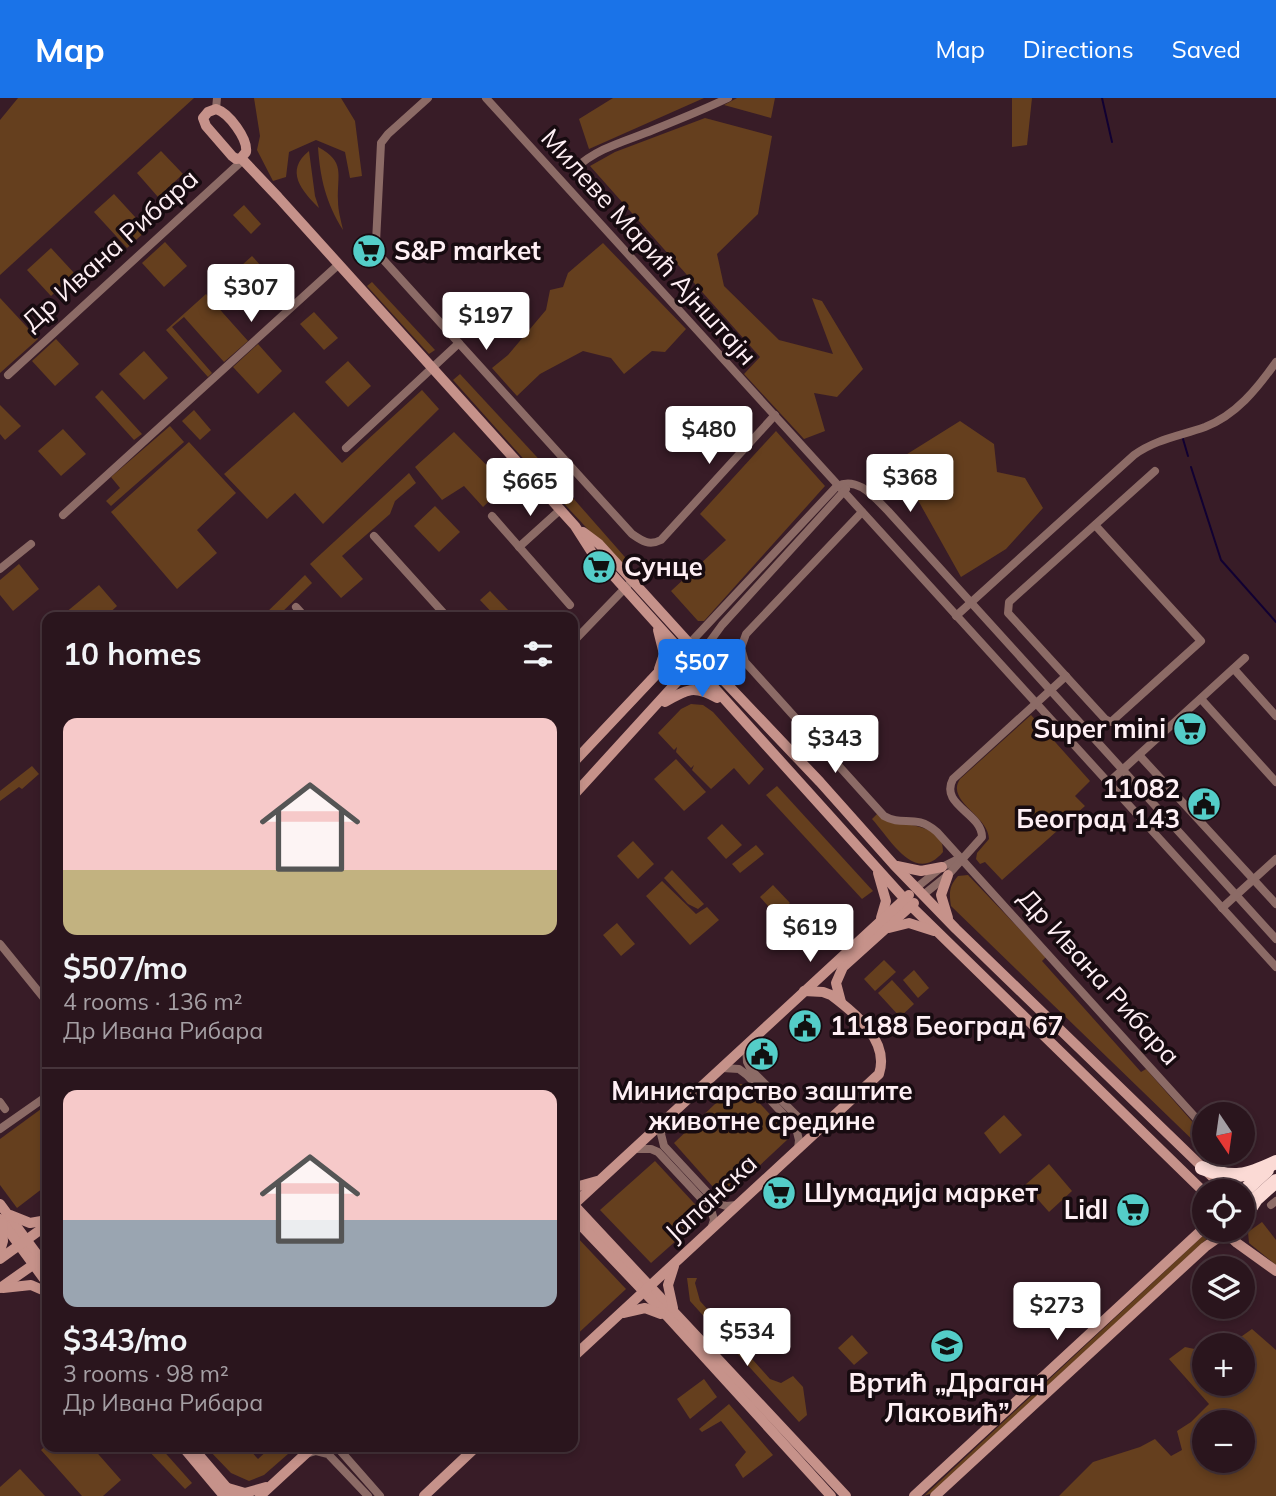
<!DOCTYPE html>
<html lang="en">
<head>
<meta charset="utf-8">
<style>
	:root { --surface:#2a151d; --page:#36222a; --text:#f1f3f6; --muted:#a59fa4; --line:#46343b; --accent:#1a73e8 }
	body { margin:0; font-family:Mulish,sans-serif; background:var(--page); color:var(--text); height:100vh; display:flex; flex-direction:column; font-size:26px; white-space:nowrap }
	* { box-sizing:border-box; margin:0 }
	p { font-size:23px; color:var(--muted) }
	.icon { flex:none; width:38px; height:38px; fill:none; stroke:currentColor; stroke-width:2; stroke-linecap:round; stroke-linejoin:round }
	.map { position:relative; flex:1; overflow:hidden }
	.side { position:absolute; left:42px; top:514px; width:536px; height:840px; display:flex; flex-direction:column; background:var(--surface); border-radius:14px; box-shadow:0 4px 10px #0003,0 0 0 2px var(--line) }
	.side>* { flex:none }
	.needle { width:46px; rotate:167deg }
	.controls { position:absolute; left:1192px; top:1004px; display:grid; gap:14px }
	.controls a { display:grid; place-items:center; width:63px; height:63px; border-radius:50%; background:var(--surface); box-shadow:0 4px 10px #0003,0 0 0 2px var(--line); font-size:35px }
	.price { position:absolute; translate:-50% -60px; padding:0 16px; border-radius:7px; background:#fff; color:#222; font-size:23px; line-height:46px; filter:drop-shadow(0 2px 4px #0008) }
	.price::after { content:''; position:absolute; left:50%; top:42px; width:21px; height:16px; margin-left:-10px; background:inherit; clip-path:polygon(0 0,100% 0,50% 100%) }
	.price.current { background:var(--accent); color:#fff }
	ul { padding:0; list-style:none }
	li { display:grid; align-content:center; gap:14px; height:371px; padding:0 21px }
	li+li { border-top:2px solid var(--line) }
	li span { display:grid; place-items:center; height:217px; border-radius:14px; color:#555 }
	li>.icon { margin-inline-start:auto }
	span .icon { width:126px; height:126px; fill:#fffc; stroke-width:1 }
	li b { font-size:30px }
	h2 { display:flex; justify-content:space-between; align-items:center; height:84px; padding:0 21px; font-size:30px }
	header { display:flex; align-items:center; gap:42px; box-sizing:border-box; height:98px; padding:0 35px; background:var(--accent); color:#fff }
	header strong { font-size:33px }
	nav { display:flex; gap:38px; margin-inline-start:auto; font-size:24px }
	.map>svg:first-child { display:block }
	.green { fill:#653f1e; fill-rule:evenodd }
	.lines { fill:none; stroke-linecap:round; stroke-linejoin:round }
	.stream { stroke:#110032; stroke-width:2 }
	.street { stroke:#8c6b66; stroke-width:8 }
	.secondary { stroke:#c6928a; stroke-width:10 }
	.highway { stroke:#fbdad5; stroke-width:14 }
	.labels { text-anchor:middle; stroke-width:7; stroke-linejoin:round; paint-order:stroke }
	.street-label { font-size:26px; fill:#feeff4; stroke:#170b10 }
	.poi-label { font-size:26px; font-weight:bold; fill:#feeff4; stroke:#170b10; text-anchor:start }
</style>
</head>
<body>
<header>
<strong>Map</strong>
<nav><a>Map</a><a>Directions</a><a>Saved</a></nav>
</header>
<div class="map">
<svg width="1276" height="1398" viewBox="0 0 1276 1398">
	<rect width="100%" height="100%" fill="#381c27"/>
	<!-- green -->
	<g class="green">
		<path d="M18,0H194L0,177V22Z"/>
		<path d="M254,0H341L355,23L362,78L350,80L345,54L316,42L289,54L286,79L273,83L257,52L260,38Z"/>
		<path d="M613,0H704L589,51L579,21Z"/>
		<path d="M737,0H775L771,20L724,7Z"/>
		<path d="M1012,0H1032L1027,47L1012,49Z"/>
		<path d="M705,20L772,38L758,116L717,156L724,188L779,242L833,256L812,200L822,203L863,271L837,299L814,295L825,333L804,341L744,276L760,259L590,68L615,54Z"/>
		<path d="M318,49C346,64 337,76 338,103C338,113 341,122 343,132C326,105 320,80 318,49Z"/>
		<path d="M161,53L183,76L158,99L137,75Z"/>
		<path d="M309,53L315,98L319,110C302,93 284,73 309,53Z"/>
		<path d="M114,96L147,132L127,150L94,114Z"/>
		<path d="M244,107L261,126L251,136L233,117Z"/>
		<path d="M165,144L187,168L164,189L142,165Z"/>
		<path d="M603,145L686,231L665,254L652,253L624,276L611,260L583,253L540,276L517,298L492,270L508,257L546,212L550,192L563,189L568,175Z"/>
		<path d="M51,150L75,176L51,198L27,172Z"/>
		<path d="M252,158L276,184L253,205L229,179Z"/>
		<path d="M372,184L435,252L429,256L367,188Z"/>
		<path d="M206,196L248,243L224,264L184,219L172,229L212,275L208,279L166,232Z"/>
		<path d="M0,200L38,241L0,275Z"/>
		<path d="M314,214L338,240L324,252L300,226Z"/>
		<path d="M56,241L79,266L55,288L32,263Z"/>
		<path d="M258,246L282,273L258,296L233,269Z"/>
		<path d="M144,253L168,280L144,302L119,276Z"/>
		<path d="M348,263L371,288L348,309L325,284Z"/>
		<path d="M460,276L547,370L538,377L453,282Z"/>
		<path d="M102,292L142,336L134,342L95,299Z"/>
		<path d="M422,292L439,311L323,426L295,395L267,421L224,376L294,314L342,365Z"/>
		<path d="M0,307L21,328L5,342L0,336Z"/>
		<path d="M194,312L211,332L200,342L182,323Z"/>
		<path d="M960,323L994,346L997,374L1025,380L1043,410L1006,451L961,479L896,363Z"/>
		<path d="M170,328L184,344L111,408L106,403L120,390L111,379Z"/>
		<path d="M63,331L86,356L61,378L38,353Z"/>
		<path d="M776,333L825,388L704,523H698L671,493L726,442L700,416Z"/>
		<path d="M454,334L506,387L483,409L464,388L442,402L415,369Z"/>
		<path d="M189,344L236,395L197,432L217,455L177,491L111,414Z"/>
		<path d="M409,375L416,385L395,403L390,416L342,458L363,481L341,500L310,466Z"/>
		<path d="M551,375L631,466L623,469L542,382Z"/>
		<path d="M435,408L460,434L439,454L414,428Z"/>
		<path d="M19,466L39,491L13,513L0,497V482Z"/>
		<path d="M305,477L312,485L276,520H261Z"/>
		<path d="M99,487L117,508L104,520H59Z"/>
		<path d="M490,493L509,513L502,520H497L480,502Z"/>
		<path d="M691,606L703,607L713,614L764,671L749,687L734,670L711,691L692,672L694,667L691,670L676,654L677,649L674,652L658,635L681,611Z"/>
		<path d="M1031,617L1090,683L1075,698L1085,708L1002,782L985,764L980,766L976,761L977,755L989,741C989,718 945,703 960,681Z"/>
		<path d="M676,661L706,694L684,713L654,681Z"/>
		<path d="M32,668L39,676L22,691L19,689L0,703V693Z"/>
		<path d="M777,688L873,793L862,801L766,697Z"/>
		<path d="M877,716C894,730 945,722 943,754C915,787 891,742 872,721Z"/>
		<path d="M722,726L742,747L726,761L707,740Z"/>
		<path d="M633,743L654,766L638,781L617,758Z"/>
		<path d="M756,747L764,756L740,775L732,766Z"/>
		<path d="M672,772L704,806L698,811L688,806L664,780Z"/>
		<path d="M968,777L1046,859L1042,863L1141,974L1146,971L1204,1037V1053L951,808C949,795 949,788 958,778Z"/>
		<path d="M662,783L696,816L707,809L719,822L690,847L646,798Z"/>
		<path d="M773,787L790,805L776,817L760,799Z"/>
		<path d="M617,825L635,846L621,858L603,837Z"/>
		<path d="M884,862L896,874L875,893L864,881Z"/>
		<path d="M914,872L929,890L918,900L903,882Z"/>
		<path d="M892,882L914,906L900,919L878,895Z"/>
		<path d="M736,986H742L788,1036V1041L727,1098L722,1099L674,1045Z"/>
		<path d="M41,1011L47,1019V1087L17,1110L0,1087V1041Z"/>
		<path d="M1004,1017L1022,1037L1000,1056L984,1035Z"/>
		<path d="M655,1063L705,1117L651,1165L600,1112Z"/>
		<path d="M1049,1066L1072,1093L1049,1114L1025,1087Z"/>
		<path d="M1262,1124L1276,1142V1167L1249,1145L1248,1134Z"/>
		<path d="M1209,1132L1219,1133L1211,1137L932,1395L924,1398Z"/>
		<path d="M575,1137L626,1191L572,1241V1138Z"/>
		<path d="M687,1180H697L695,1185L700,1203L770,1281L781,1285L793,1278L803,1289L807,1317L799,1324L690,1203Z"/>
		<path d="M1252,1231L1276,1252V1398H1059L1093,1364L1140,1349L1155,1341L1171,1358L1182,1352L1177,1333L1191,1324L1209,1306L1169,1261L1185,1249L1204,1253V1286H1242V1248H1228ZM1204,1325H1242V1363H1204Z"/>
		<path d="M852,1237L868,1255L854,1267L838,1250Z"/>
		<path d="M704,1281L717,1299L690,1321L677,1301Z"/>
		<path d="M729,1306L773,1357L743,1380L735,1367L746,1354L721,1323L702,1334L699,1331Z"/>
		<path d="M47,1347V1349H92L121,1382L103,1398H82L41,1352Z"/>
		<path d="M145,1349H160L192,1385L185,1391Z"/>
		<path d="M206,1349H247L258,1361L271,1349H296L264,1377L249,1383L231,1375Z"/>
		<path d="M20,1371L45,1398H0V1389Z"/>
	</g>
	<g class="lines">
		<!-- stream -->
		<g class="stream">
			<path d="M1102,0L1112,44"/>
			<path d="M1183,341L1188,358"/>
			<path d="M1191,369L1221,462L1276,524"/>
		</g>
		<!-- street -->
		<g class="street">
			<path d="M428,0L388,36L381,45L376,144L379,157L632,436C642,443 649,448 661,442L775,317"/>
			<path d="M486,0L1276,869"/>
			<path d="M216,11L217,0"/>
			<path d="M576,70C597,50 626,43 653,32C678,22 703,12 728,0"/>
			<path d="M8,277L243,62"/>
			<path d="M346,350L459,245"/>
			<path d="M862,414L746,536L741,550L745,564L884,718C903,729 915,715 937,734L1204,1029"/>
			<path d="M63,417L338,167"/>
			<path d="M492,418L570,507"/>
			<path d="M1095,427L1201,543L1111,624L1105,621L1008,515L1009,504L1155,373"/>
			<path d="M374,438L448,520"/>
			<path d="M519,449L561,411"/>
			<path d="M0,471L31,446"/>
			<path d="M296,509L306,520"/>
			<path d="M956,518L1134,357C1156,341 1180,338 1205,329C1236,317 1257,291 1276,264"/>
			<path d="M572,545L628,487"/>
			<path d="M690,545L837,388C858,378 874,399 888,413L1276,841"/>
			<path d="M700,557L722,527L846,391"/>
			<path d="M1234,571L1276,618"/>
			<path d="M1201,601L1276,684"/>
			<path d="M1139,657L1276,806"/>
			<path d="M1108,685L1245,560"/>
			<path d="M916,790L942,769L958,761"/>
			<path d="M923,797L948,777L982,739C982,715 939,707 953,681L1066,578"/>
			<path d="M1222,810L1276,761"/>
			<path d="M0,846L47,904"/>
			<path d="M746,947L747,964L751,972L804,1025L812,1028L824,1027"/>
			<path d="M722,970L739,971L747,977L796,1030L799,1042L798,1051"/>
			<path d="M0,1004L5,1011"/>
			<path d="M664,1023L661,1036L664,1048L717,1105L726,1108L737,1107"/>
			<path d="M0,1031L47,998"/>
			<path d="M635,1051H651L658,1054L711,1111L714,1122L711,1131"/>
			<path d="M1228,1055L1229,1057"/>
			<path d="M1271,1107L1276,1103"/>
			<path d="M337,1349L380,1398"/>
			<path d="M306,1356L316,1353L328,1356L368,1398"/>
		</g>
		<!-- secondary -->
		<g class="secondary">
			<path d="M241,60L246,54C248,41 229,15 216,11L208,14L203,20L206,28L232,58L236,61L241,60L278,99L575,428L591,453L911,808L1204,1094"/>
			<path d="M583,434L599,446L709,567L820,684L894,767L956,831L1228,1094"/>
			<path d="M658,532L664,556L659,571"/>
			<path d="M665,604C687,591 694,587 717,600"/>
			<path d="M572,666L669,563L685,549"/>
			<path d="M572,699L695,564"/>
			<path d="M897,768L921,773L942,769"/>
			<path d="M878,775L886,803L881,820"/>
			<path d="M948,777L941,797L948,820"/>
			<path d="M889,830L909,825L934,833"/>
			<path d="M841,904L836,885L843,869L914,805"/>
			<path d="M572,1090L597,1083"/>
			<path d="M1242,1101L1249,1115L1242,1127"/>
			<path d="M572,1105L846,1398"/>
			<path d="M0,1106L47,1170"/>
			<path d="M572,1108L909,797"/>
			<path d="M10,1117L30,1125L47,1122"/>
			<path d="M572,1118L668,1219L831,1398"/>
			<path d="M0,1121L47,1185"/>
			<path d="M1223,1132L1237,1145L1276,1173"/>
			<path d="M0,1153L3,1143L2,1125"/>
			<path d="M0,1161L47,1127"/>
			<path d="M0,1190L47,1157"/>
			<path d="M3,1190L31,1187L47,1194"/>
			<path d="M673,1210L668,1187L674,1168"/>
			<path d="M623,1215L645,1210L661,1216"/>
			<path d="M572,1260L879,976C890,943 855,915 831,897L823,894L804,893"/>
			<path d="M183,1349L224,1398"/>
			<path d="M192,1349L234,1398"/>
			<path d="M228,1390L245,1395L266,1389"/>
			<path d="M260,1398L313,1349"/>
			<path d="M424,1398L476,1349"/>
			<path d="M914,1398L1204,1130"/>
			<path d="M935,1398L1205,1149L1229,1132"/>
		</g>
		<!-- highway -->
		<g class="highway">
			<path d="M1202,1070C1234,1082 1246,1078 1276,1064"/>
			<path d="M1242,1095L1267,1072"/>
			<path d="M1249,1112L1256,1101L1276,1083"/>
		</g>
	</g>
	<!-- icons -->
	<defs>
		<g id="supermarket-disc" transform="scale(1.75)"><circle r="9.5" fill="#54cdc8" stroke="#170b10"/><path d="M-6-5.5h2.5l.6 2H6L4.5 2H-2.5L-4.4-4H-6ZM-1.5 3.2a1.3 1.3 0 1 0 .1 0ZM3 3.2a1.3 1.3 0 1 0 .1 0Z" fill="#111"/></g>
		<g id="civic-disc" transform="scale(1.75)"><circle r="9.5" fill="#54cdc8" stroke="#170b10"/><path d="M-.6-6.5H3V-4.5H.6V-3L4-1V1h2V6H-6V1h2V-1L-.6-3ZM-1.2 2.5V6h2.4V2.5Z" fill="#111"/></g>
		<g id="school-disc" transform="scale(1.75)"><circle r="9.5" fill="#54cdc8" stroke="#170b10"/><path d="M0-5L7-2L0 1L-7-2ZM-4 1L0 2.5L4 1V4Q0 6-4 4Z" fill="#111"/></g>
	</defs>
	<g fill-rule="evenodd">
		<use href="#supermarket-disc" x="369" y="153"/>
		<use href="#supermarket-disc" x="599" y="469"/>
		<use href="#supermarket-disc" x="1190" y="631"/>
		<use href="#civic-disc" x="1204" y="706"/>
		<use href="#civic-disc" x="805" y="928"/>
		<use href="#civic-disc" x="762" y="956"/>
		<use href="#supermarket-disc" x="779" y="1095"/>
		<use href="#supermarket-disc" x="1133" y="1112"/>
		<use href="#school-disc" x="947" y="1248"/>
	</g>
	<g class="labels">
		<!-- street labels -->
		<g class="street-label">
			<text transform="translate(649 149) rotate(48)" y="9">Милеве Марић Ајнштајн</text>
			<text transform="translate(110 152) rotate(-42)" y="9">Др Ивана Рибара</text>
			<text transform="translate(1099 879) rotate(48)" y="9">Др Ивана Рибара</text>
			<text transform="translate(711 1100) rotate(-43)" y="9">Јапанска</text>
		</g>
		<!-- poi labels -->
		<g class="poi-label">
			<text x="394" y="162">S&amp;P market</text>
			<text x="624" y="478">Сунце</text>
			<text x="1166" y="640" text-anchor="end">Super mini</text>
			<text x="1180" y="700" text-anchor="end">11082<tspan x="1180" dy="30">Београд 143</tspan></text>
			<text x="830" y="937">11188 Београд 67</text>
			<text x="762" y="1002" text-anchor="middle">Министарство заштите<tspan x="762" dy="30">животне средине</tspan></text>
			<text x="804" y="1104">Шумадија маркет</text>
			<text x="1108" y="1121" text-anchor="end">Lidl</text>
			<text x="947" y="1294" text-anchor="middle">Вртић „Драган<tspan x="947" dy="30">Лаковић”</tspan></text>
		</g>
	</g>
</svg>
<div class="controls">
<a><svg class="needle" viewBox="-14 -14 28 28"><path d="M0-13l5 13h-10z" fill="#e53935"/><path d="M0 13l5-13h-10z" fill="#a59fa4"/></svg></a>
<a><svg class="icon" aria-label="locate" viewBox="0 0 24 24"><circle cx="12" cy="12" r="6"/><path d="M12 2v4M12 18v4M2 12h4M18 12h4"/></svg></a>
<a><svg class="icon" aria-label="layers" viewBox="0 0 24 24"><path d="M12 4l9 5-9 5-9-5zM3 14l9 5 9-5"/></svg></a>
<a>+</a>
<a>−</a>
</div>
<b class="price" style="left:251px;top:226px">$307</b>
<b class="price" style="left:486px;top:254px">$197</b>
<b class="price" style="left:709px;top:368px">$480</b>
<b class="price" style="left:910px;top:416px">$368</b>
<b class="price" style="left:530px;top:420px">$665</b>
<b class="price current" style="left:702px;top:601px">$507</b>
<b class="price" style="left:835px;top:677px">$343</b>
<b class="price" style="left:810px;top:866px">$619</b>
<b class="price" style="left:1057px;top:1244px">$273</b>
<b class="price" style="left:747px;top:1270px">$534</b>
<section class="side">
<h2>10 homes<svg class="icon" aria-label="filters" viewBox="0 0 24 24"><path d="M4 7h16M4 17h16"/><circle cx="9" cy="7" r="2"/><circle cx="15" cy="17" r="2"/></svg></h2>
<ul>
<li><span style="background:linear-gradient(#f6c9c9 70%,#c2b280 0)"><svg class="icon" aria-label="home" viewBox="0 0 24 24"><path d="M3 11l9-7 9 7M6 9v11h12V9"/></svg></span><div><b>$507/mo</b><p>4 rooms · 136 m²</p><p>Др Ивана Рибара</p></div></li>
<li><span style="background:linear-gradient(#f6c9c9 60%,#9aa5b1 0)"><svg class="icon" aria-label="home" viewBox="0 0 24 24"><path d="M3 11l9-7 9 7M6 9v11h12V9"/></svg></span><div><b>$343/mo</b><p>3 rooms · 98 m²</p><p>Др Ивана Рибара</p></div></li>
</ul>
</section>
</div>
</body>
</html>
